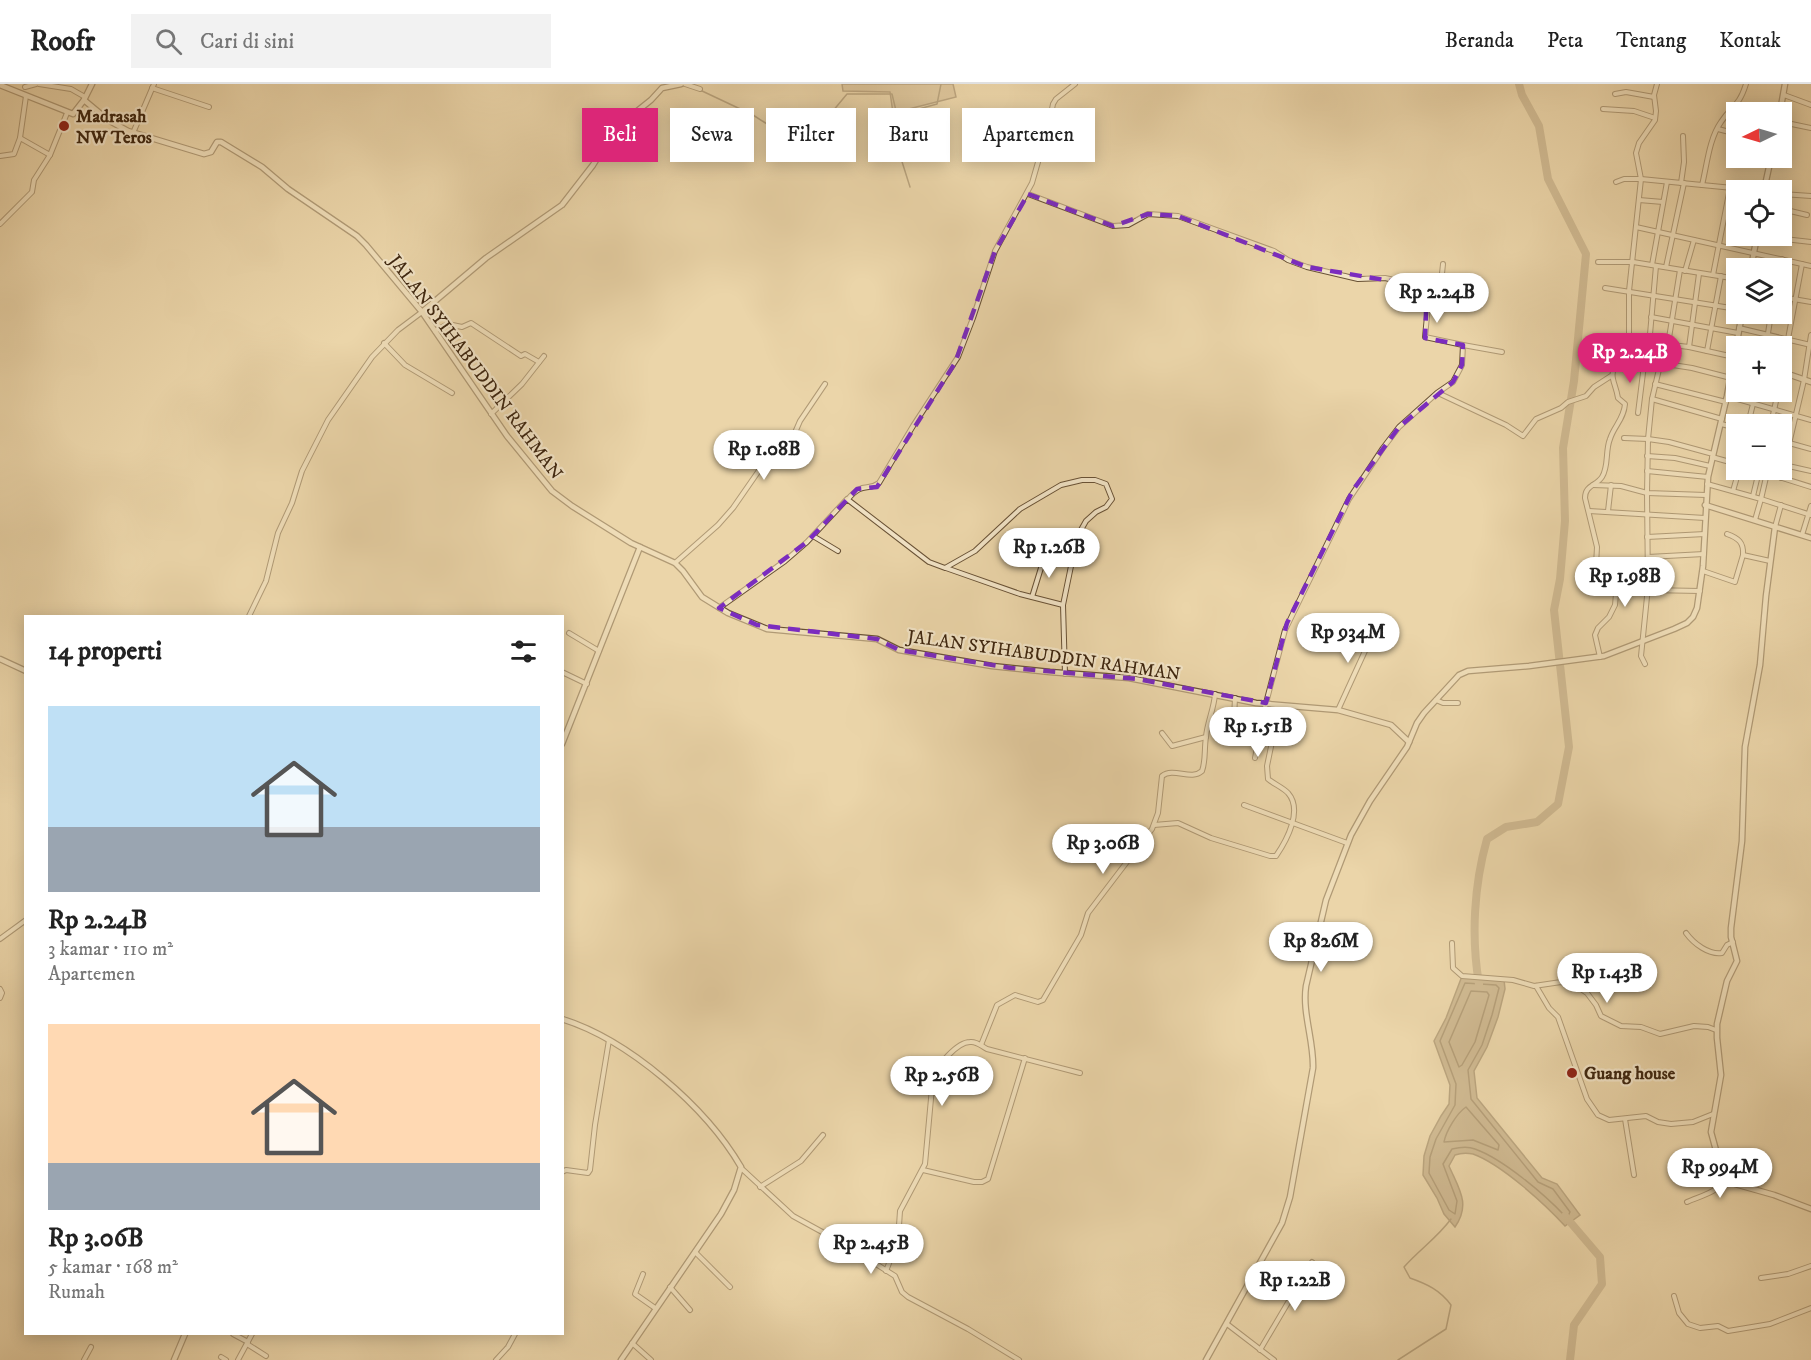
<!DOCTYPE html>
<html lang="id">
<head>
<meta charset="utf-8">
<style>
	:root { --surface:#fff; --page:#f2f2f2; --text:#222; --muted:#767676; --line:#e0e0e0; --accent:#db2777 }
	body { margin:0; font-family:"IM FELL DW Pica",serif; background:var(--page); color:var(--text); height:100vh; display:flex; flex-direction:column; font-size:22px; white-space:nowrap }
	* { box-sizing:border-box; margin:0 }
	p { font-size:20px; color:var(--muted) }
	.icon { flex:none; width:33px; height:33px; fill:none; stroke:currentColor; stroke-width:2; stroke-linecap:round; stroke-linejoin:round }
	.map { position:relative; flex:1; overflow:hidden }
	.drawer { position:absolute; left:24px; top:531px; width:540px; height:720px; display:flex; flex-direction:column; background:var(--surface); border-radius:0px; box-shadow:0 3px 15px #0003 }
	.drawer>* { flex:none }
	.top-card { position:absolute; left:582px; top:24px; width:570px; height:54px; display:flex; gap:12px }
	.needle { width:39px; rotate:265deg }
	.buttons { position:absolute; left:1726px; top:18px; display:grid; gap:12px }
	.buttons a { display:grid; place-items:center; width:66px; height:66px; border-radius:0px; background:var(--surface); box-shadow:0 3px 15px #0003; font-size:30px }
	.price { position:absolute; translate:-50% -51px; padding:0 14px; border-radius:21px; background:#fff; color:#222; font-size:20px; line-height:39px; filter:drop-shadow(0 2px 3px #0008) }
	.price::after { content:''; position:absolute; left:50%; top:36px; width:18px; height:14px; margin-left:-9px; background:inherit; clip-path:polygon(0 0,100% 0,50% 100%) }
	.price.current { background:var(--accent); color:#fff }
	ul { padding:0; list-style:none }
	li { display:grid; align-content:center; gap:12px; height:318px; padding:0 24px }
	li span { display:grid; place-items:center; height:186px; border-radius:0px; color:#555 }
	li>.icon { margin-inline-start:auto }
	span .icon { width:108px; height:108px; fill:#fffc; stroke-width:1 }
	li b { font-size:26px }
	h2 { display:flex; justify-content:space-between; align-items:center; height:72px; padding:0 24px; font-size:26px }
	.pill { padding:0 21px; border-radius:0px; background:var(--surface); box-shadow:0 3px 15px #0003; font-size:21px; line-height:54px }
	.pill.current { background:var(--accent); color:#fff }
	header { display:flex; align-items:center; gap:36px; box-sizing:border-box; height:84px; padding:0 30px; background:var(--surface); border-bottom:2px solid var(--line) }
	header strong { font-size:28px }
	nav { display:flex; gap:33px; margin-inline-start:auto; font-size:21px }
	.search { width:420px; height:54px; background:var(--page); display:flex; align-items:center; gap:15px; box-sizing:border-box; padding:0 21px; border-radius:0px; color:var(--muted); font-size:22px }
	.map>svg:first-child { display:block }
	.green { fill:#ceb78f; stroke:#866e4f; stroke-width:1.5 }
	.water { fill:#b09a75; stroke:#826c4c; stroke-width:1.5 }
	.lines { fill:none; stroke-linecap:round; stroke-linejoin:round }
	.shore { stroke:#776042; stroke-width:1.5 }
	.stream { stroke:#826c4c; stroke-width:1.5 }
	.river { stroke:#b09a75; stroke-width:8 }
	.minor-casing { stroke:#695236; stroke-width:6 }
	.tertiary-casing { stroke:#695236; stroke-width:7 }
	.minor { stroke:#f2e4c7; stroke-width:4 }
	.tertiary { stroke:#f2e4c7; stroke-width:4.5 }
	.marked { fill:none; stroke:#7b2cbf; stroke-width:4.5; stroke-dasharray:12 8; stroke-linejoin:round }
	.poi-dot { fill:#8f2418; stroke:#f2e4c7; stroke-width:2 }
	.labels { text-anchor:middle; stroke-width:4.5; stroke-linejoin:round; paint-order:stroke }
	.poi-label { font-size:18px; font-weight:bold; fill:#3e260f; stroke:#f2e4c7; text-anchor:start }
	.street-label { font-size:18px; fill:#3e260f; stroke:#f2e4c7 }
</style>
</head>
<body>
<header>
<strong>Roofr</strong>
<div class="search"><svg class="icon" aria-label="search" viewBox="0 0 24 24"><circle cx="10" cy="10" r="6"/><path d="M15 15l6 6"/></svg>Cari di sini</div>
<nav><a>Beranda</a><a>Peta</a><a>Tentang</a><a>Kontak</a></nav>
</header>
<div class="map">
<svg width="1811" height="1276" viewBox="0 0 1811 1276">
	<rect width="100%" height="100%" fill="#ebd5a9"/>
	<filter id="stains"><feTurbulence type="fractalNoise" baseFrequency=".00333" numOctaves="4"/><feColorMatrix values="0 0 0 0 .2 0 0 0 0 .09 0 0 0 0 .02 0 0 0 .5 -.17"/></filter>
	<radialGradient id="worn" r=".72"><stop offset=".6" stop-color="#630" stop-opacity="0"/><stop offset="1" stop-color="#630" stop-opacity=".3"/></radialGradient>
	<!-- green -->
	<path class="green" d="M842,0H953L956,13L893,29L890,8L843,7Z"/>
	<!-- water -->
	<path class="water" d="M1462,892L1504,896L1505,905L1498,933L1487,963L1474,987L1477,1014L1542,1094L1557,1100L1580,1131L1565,1142C1545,1120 1501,1080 1473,1070C1467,1069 1461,1069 1455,1071L1449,1082C1459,1105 1471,1120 1455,1143L1444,1130L1437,1114L1423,1091L1424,1072L1430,1052L1441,1032L1449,1020L1450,1001L1434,957L1446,934Z"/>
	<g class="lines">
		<!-- shore -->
		<g class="shore">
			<path d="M1465,899L1496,901L1499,904L1492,931L1482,961L1468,986L1471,1015L1538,1098L1553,1105L1570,1128L1568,1132H1565C1544,1110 1503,1075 1475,1065C1468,1062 1460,1063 1452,1065L1443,1080L1457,1117L1455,1130L1449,1126L1429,1089L1430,1073L1436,1055L1455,1021L1456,1000L1440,957Z"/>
			<path d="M1471,907L1487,908L1489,911L1475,958L1462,981L1459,983L1449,958Z"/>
			<path d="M1466,1023L1499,1061L1498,1066L1473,1056L1444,1058C1446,1047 1457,1029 1466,1023Z"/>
		</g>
		<!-- stream -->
		<g class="stream">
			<path d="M700,6L753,31L803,63L847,10H892L897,31"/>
			<path d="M910,103L898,65L897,31L937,20L941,0"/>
			<path d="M1398,1276L1446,1245L1451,1221C1440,1206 1427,1200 1410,1194L1404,1183C1420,1165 1437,1154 1451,1135"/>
		</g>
		<!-- river -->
		<g class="river">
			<path d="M1479,900C1471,853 1474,801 1487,755L1506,743L1537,738L1558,720L1569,663L1554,526L1560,495L1565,437L1563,364L1574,297L1586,170L1548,95L1539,42L1522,11L1519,0"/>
			<path d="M1565,1132L1600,1173L1602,1200L1574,1241L1570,1276"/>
		</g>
		<!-- minor casing -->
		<g class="minor-casing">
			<g id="minor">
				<path d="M39,0L71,5L85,13"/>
				<path d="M685,0L700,5"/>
				<path d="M1657,0L1654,11L1656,27L1655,36L1639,59L1636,69L1641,95L1629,207V274L1661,273"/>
				<path d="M25,3L36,0"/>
				<path d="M152,4L209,23"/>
				<path d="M1615,10L1626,8L1654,13"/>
				<path d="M1784,11L1811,21"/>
				<path d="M1603,25L1634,27L1655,34"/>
				<path d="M1782,38L1811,44"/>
				<path d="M1718,45L1737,50"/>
				<path d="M133,49L154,0"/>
				<path d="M20,54L26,12"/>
				<path d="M0,72L14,70L20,54L50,71"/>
				<path d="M1616,98L1624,95H1641L1753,106"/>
				<path d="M1681,99L1684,78L1683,52"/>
				<path d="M1702,101C1707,81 1709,55 1721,38C1732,21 1739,23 1746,0"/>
				<path d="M1028,110L1113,142L1128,141L1148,130L1178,132L1274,167L1288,176L1307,183L1358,195L1385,194L1427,203L1429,211L1425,253L1463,261L1462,281L1453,298L1437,309L1399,343L1383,364L1349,415L1285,546L1266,619L1255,674"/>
				<path d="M1782,110L1811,112"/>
				<path d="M1639,116L1663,118"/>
				<path d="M1782,125L1807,131"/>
				<path d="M0,140L32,108L34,96L50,71L67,29"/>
				<path d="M1636,143L1811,182"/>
				<path d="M1757,152L1811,158"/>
				<path d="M1598,178H1633L1737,195"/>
				<path d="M1652,181L1667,98"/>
				<path d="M1666,183L1684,99"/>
				<path d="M1780,184L1782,175"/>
				<path d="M1685,187L1694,156"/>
				<path d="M1713,191L1730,104"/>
				<path d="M1428,203L1441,199L1443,180"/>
				<path d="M1605,204L1737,225"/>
				<path d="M1782,213L1811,218"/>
				<path d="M1651,233L1738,249"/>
				<path d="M1739,244L1811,261"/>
				<path d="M435,247L448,240L462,243L471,239L521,272L525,270L539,278"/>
				<path d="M1629,256L1689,263L1734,273"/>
				<path d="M384,259L405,281L452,309"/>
				<path d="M1668,260L1680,186"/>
				<path d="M1463,261L1502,268"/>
				<path d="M1766,262L1771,230"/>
				<path d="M1689,263L1699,190"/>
				<path d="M1707,267L1721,192"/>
				<path d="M1648,273L1656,182"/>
				<path d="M1629,274L1617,277C1608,294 1615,296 1618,314L1625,320C1624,335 1614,342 1610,355C1605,367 1609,382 1602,393C1596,402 1585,401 1585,414L1597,463L1596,481L1649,485"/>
				<path d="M1660,279L1692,284L1731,294"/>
				<path d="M1782,287L1802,180"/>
				<path d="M1655,300L1726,318"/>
				<path d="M1438,309L1506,341L1523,352L1536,335L1561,324L1568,318L1586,312L1594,303L1611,292"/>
				<path d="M1727,312L1811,336"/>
				<path d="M1652,315L1722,335"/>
				<path d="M1638,329L1645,273"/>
				<path d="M491,330L522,300L544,272"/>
				<path d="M1721,340L1737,344"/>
				<path d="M1748,340L1756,308"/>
				<path d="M1771,340L1778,308"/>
				<path d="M1624,354L1648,355L1652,315L1665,260"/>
				<path d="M1782,357L1811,365"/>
				<path d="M1647,372L1675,374L1710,382"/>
				<path d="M1712,373L1737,380"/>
				<path d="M1784,381L1811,387"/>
				<path d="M1757,386L1811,403"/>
				<path d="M1647,387L1708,393"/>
				<path d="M1781,394L1804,296L1811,251"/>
				<path d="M1707,400L1761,415L1767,389"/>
				<path d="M1593,401L1621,402L1647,409L1648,503L1641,572L1645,580"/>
				<path d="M1733,407L1739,386"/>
				<path d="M1706,411L1647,409L1648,355L1669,358L1713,370"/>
				<path d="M1753,412L1759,387"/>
				<path d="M848,415C863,397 867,408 879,399L913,342L958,273L973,234L995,167L1032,99L1049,40L1053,20L1056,15L1075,0"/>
				<path d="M1589,427L1705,434"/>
				<path d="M1608,427L1611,401"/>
				<path d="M1755,436L1761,415L1811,431"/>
				<path d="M1775,443L1781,421"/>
				<path d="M1727,450C1738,454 1744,458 1743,471"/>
				<path d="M1802,451L1811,422"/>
				<path d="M813,452L838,467"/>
				<path d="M1647,453L1705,450"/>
				<path d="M1648,473L1704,470"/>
				<path d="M675,479L718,441L733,424L767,375L769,374L776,379L787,367L800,337L825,300"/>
				<path d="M1596,481V489L1599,494L1613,499L1616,510L1615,521L1609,533L1598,544L1595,551L1600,573"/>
				<path d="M946,484L1020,510L1063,521"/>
				<path d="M1703,487L1735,498L1743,471L1770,477"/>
				<path d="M1648,506L1700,507"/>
				<path d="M1032,513L1045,471"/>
				<path d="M719,524L785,477L807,458L847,415L929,478L945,484L975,467L1020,425L1061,401L1082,396H1095L1106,400L1112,415L1106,423L1096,428L1086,437L1077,453L1063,521L1065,590"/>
				<path d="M249,532L266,497L278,449L292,419L302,387L328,336L372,273L398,246L422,228"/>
				<path d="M569,549L599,567"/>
				<path d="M562,588L587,600"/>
				<path d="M1436,616L1443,619H1458"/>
				<path d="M1338,626L1376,543"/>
				<path d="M1234,634L1235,614"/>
				<path d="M1162,649L1172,662L1206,653"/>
				<path d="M1244,721L1347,759"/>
				<path d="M1154,741L1178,739L1211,754L1270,772H1276C1287,756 1303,726 1288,709C1282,703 1274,700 1268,695L1267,682L1273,653L1260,647"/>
				<path d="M1686,849C1694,860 1709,871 1722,869L1727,861L1733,858"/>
				<path d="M0,855L26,836"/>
				<path d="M1452,859L1453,884L1462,892L1513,896L1534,902L1561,898L1572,899L1587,909L1596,921L1601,932L1621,942L1641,943L1660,950L1694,942L1708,943L1716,946"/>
				<path d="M1536,902L1549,924L1558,933L1587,1015L1598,1031L1609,1036L1646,1032L1658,1038L1671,1040L1693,1038L1713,1030"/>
				<path d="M0,905L2,909L0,914"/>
				<path d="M981,961L997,921L1015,911L1038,918L1043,916L1081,851L1088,829L1152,745L1158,729L1162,692C1174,683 1191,697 1202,687C1206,676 1204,665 1206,653C1207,639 1214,625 1215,610"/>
				<path d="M1625,1035L1634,1091"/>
				<path d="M741,1084L793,1132L846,1161L895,1192L902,1208L908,1213L968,1245L1019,1276"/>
				<path d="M923,1086L974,1098H982L988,1095L1025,974"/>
				<path d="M562,1088L566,1086L588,1089L590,1086L595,1041L609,956"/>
				<path d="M760,1103L801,1077L823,1051"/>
				<path d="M1687,1118C1702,1111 1723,1108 1727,1089"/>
				<path d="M695,1168L730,1203"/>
				<path d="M886,1187L898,1156L900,1127L925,1080L933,993C937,982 957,958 970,958C977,957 981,962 987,965L1080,989"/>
				<path d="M643,1190L635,1210L655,1224"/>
				<path d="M1761,1194L1788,1190L1811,1182"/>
				<path d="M670,1203L690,1226"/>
				<path d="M1674,1212L1679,1229L1688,1240L1700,1244L1718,1242L1728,1247L1770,1240L1811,1224"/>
				<path d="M1227,1240L1274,1276"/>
				<path d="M233,1250L248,1258"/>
				<path d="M632,1259L651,1276"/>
				<path d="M247,1260L266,1272"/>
				<path d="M1260,1266L1312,1178"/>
				<path d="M221,1273L226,1276"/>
				<path d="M84,1276L91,1263"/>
				<path d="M238,1276L252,1250"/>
				<path d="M496,1276L508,1263L515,1250"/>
			</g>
		</g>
		<!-- tertiary casing -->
		<g class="tertiary-casing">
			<g id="tertiary">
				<path d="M0,1L73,30L84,16L108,36L128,47L204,70L211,68L217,58H221L262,83L288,105L357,152L366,161L422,228L507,352L552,407L572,422L631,459L675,479L683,487L702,513L728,529L767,545L877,555L899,566L992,582L1050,588L1129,594L1256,619L1338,626L1391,641L1409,658"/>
				<path d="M84,16L92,0"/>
				<path d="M1780,28L1785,0"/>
				<path d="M1764,106L1771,74"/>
				<path d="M1751,184L1757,152"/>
				<path d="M422,228L486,174L562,121L593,81L616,44L651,16L662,4L681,0"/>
				<path d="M1782,288L1811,298"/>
				<path d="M1705,421L1811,454"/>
				<path d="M1775,443L1766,512L1760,581L1745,663L1742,757L1731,844V853L1737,877L1727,897L1717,940V954L1721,991L1711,1048L1717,1070L1735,1100L1774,1111L1811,1125"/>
				<path d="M0,575L26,587"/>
				<path d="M562,660L640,463"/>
				<path d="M562,935C629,956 706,1023 741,1083L734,1106L721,1130L621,1276"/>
				<path d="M174,1276L185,1250"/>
				<path d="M1206,1276L1282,1139L1290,1113L1313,984C1314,957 1302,929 1306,902L1326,816L1351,751L1370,717L1407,663L1417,639L1424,629L1459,591L1468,587L1529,582L1604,572L1674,545L1687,539L1693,533L1697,524L1703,482L1708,393L1727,312L1742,230"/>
			</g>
		</g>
		<!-- minor -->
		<use href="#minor" class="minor"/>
		<!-- tertiary -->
		<use href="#tertiary" class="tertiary"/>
	</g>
	<!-- marked area -->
	<path d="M0 0H1811V1276H0ZM1028,110L1113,142L1148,130L1178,132L1307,183L1427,203L1425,254L1463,261L1462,281L1453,298L1399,343L1353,406L1287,539L1266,619L1137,595L1011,584L899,566L877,555L757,541L719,524L807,458L857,405L877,403L955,279L995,167Z" fill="#ebd5a9" fill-opacity=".55" fill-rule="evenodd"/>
	<path class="marked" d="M1028,110L1113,142L1148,130L1178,132L1307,183L1427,203L1425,254L1463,261L1462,281L1453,298L1399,343L1353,406L1287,539L1266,619L1137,595L1011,584L899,566L877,555L757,541L719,524L807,458L857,405L877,403L955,279L995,167Z"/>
	<!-- markers -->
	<g class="poi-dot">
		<circle cx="64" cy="42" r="6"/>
		<circle cx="1572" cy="989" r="6"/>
	</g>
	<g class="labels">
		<!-- poi labels -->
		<g class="poi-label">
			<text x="76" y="38">Madrasah<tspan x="76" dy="21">NW Teros</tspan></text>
			<text x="1584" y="995">Guang house</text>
		</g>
		<!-- street labels -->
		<g class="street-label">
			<text transform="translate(476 283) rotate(53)" y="6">JALAN SYIHABUDDIN RAHMAN</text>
			<text transform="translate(1044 571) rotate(8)" y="6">JALAN SYIHABUDDIN RAHMAN</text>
		</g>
	</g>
	<rect width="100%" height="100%" filter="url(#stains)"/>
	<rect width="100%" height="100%" fill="url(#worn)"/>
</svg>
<div class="buttons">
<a><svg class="needle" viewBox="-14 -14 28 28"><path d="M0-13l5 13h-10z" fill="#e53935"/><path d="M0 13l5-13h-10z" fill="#767676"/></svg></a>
<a><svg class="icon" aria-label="locate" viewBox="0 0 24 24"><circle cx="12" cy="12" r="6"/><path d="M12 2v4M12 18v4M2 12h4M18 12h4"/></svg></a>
<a><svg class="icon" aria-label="layers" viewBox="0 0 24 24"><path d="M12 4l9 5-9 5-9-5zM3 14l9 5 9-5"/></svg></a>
<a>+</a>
<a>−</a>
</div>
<b class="price" style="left:1437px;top:240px">Rp 2.24B</b>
<b class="price current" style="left:1630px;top:300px">Rp 2.24B</b>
<b class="price" style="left:764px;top:397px">Rp 1.08B</b>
<b class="price" style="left:1049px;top:495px">Rp 1.26B</b>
<b class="price" style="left:1625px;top:524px">Rp 1.98B</b>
<b class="price" style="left:1348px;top:580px">Rp 934M</b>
<b class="price" style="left:1258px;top:674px">Rp 1.51B</b>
<b class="price" style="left:1103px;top:791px">Rp 3.06B</b>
<b class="price" style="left:1321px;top:889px">Rp 826M</b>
<b class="price" style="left:1607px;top:920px">Rp 1.43B</b>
<b class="price" style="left:942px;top:1023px">Rp 2.56B</b>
<b class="price" style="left:1720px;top:1115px">Rp 994M</b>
<b class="price" style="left:871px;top:1191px">Rp 2.45B</b>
<b class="price" style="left:1295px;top:1228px">Rp 1.22B</b>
<div class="top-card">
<a class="pill current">Beli</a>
<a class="pill">Sewa</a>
<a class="pill">Filter</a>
<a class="pill">Baru</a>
<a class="pill">Apartemen</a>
</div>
<section class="drawer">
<h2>14 properti<svg class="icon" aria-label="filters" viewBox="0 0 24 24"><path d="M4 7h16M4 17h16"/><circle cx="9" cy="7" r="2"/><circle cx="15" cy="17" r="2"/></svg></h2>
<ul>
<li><span style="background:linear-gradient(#bfe0f5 65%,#9aa5b1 0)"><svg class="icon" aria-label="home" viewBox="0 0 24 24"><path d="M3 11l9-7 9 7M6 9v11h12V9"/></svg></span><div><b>Rp 2.24B</b><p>3 kamar · 110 m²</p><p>Apartemen</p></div></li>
<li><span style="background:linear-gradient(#ffd9b3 75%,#9aa5b1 0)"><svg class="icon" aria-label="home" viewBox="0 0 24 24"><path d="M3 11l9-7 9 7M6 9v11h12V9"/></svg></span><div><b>Rp 3.06B</b><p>5 kamar · 168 m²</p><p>Rumah</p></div></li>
</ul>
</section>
</div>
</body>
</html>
